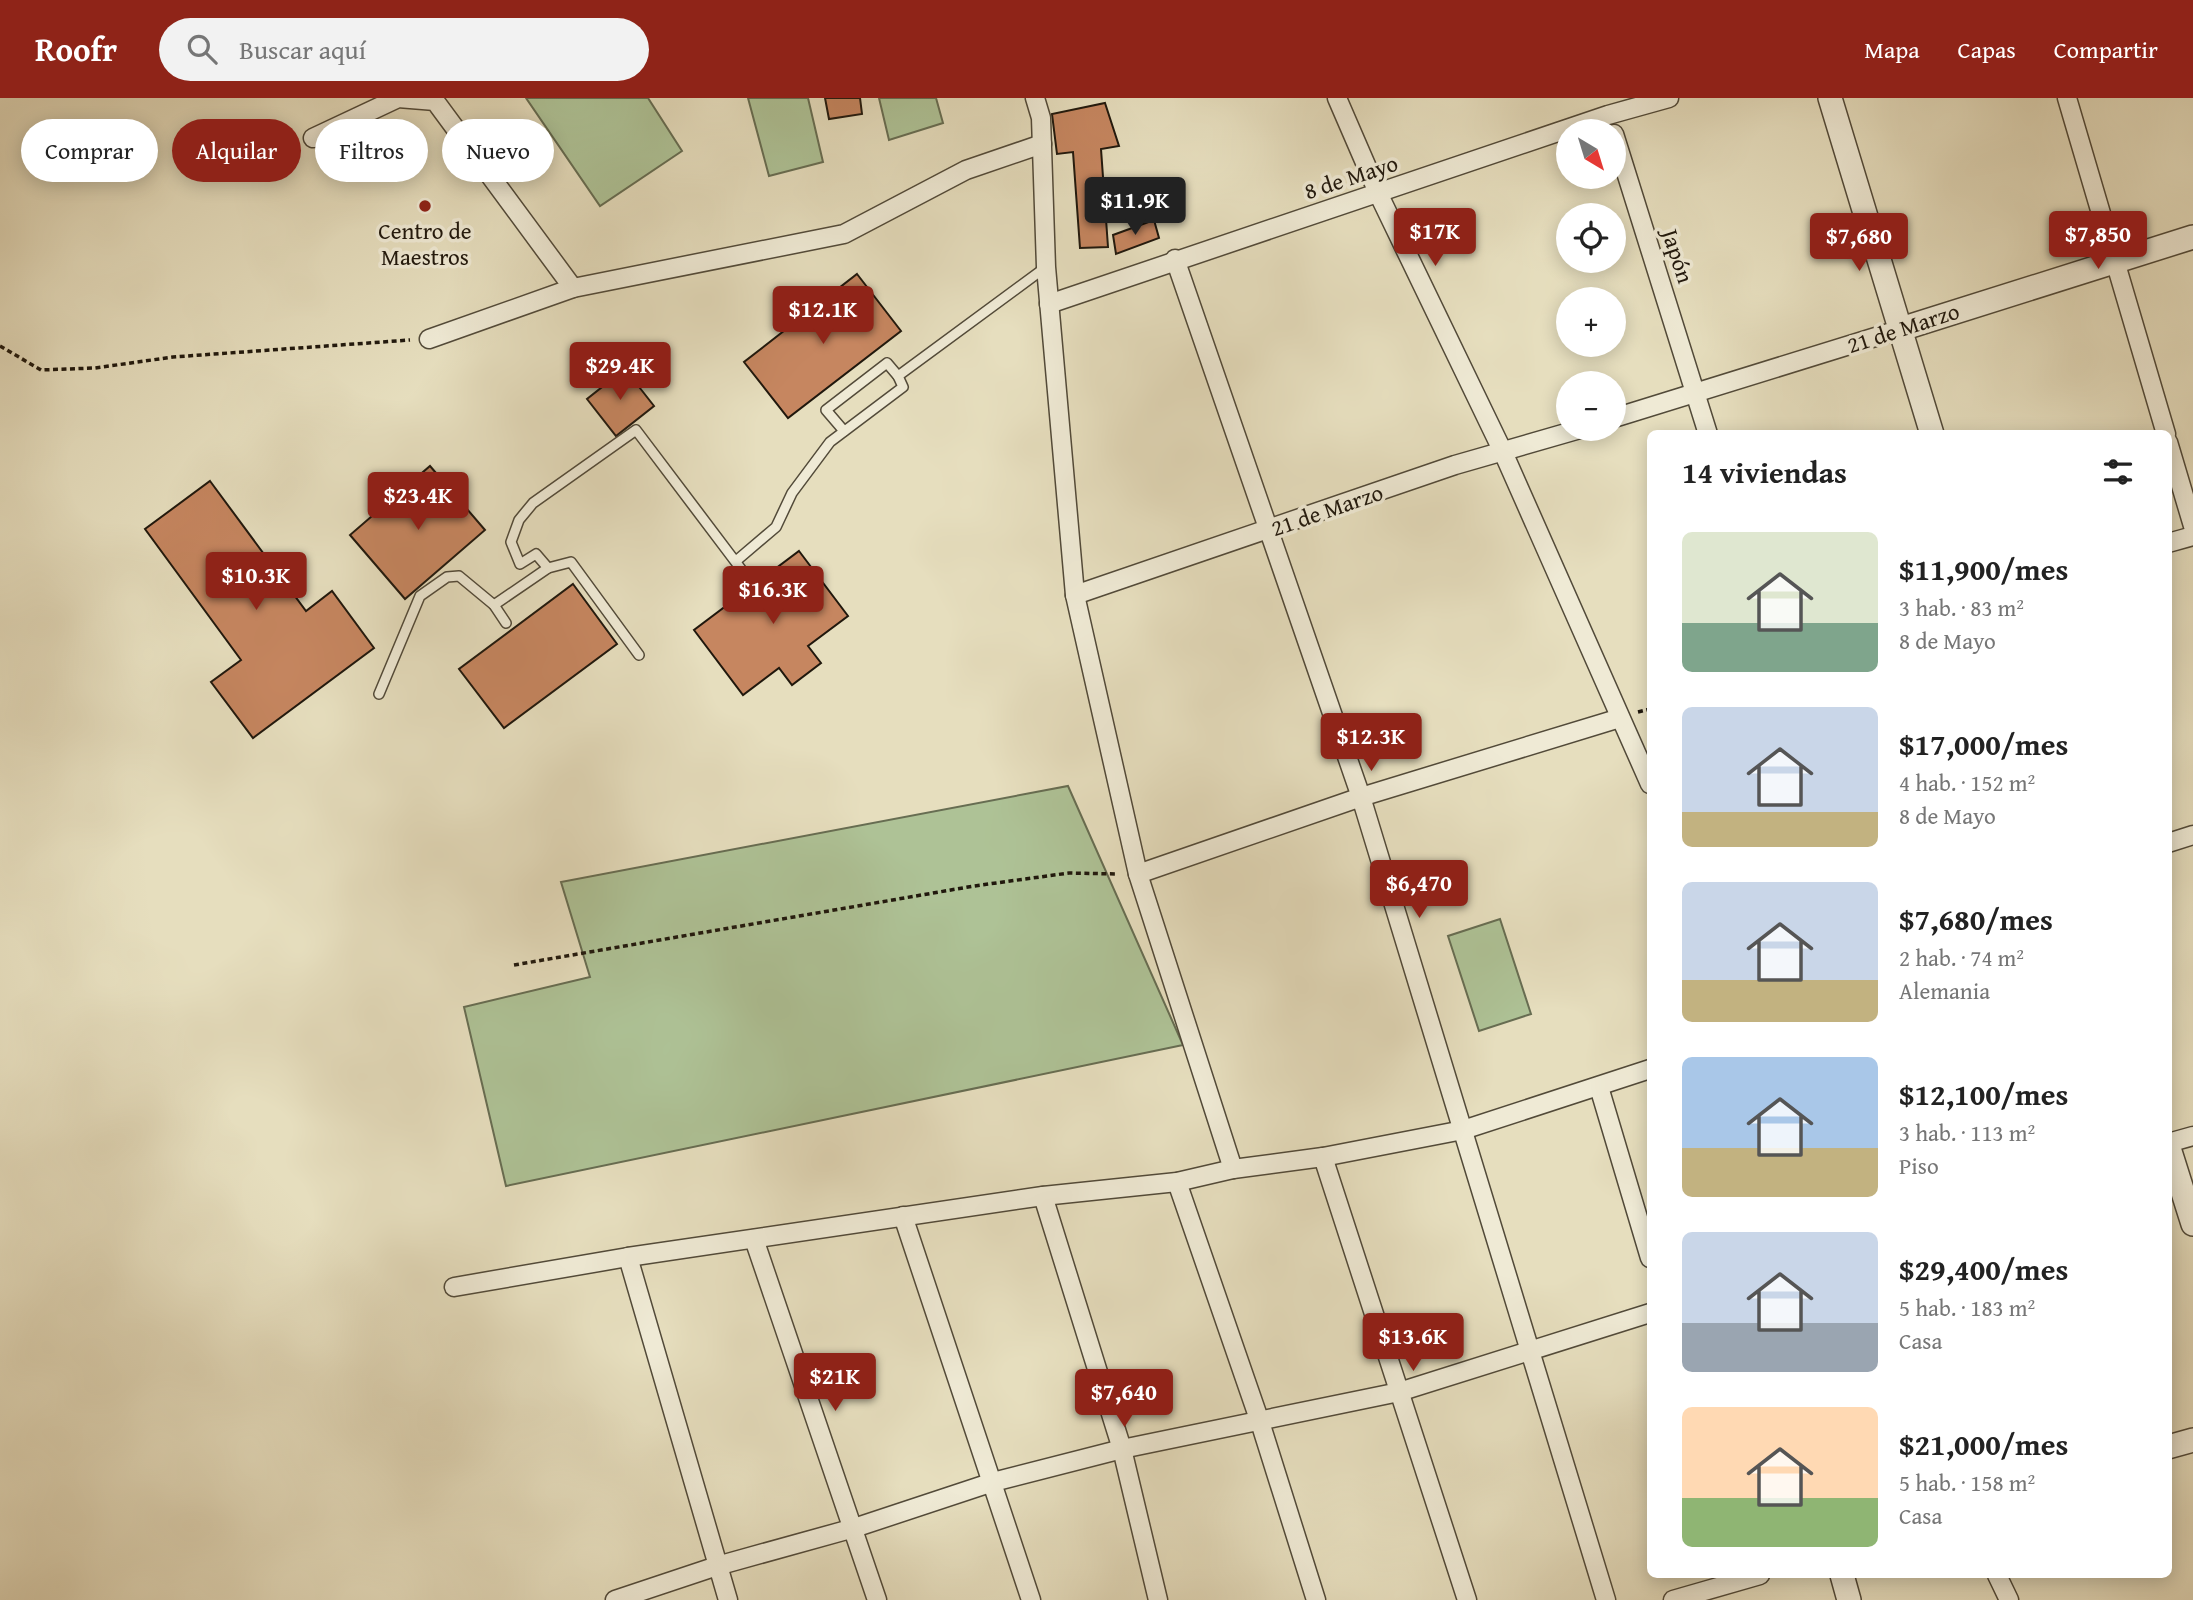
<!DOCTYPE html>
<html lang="es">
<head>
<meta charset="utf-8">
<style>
	:root { --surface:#fff; --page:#f2f2f2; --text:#222; --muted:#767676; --accent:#8f2418 }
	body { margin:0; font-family:"Gentium Book Plus",serif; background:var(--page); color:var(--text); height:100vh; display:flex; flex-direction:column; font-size:26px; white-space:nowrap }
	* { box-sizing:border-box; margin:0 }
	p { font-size:23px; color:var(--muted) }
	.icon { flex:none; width:38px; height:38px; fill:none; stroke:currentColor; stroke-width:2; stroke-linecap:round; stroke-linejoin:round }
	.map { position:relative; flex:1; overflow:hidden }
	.panel { position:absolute; left:1647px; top:332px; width:525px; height:1148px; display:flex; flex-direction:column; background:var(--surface); border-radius:10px; box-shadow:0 4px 18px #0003 }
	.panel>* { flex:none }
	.hud { position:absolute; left:21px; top:21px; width:665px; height:63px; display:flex; gap:14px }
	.needle { width:46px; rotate:142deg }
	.fabs { position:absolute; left:1556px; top:21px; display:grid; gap:14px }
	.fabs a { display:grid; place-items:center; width:70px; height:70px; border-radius:50%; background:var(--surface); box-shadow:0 4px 18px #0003; font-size:35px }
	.price { position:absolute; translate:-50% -60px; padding:0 16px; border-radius:7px; background:var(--accent); color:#fff; font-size:23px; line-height:46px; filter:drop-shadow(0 2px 4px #0008) }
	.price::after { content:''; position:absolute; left:50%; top:42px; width:21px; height:16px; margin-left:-10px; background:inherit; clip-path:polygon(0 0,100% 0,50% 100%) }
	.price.active { background:#222; color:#fff }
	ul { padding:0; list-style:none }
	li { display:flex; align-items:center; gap:21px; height:175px; padding:0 35px }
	li span { display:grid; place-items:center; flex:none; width:196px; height:140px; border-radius:10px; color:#555 }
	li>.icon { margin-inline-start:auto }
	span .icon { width:84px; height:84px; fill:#fffc; stroke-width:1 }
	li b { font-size:30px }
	h2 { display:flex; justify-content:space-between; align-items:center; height:84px; padding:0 35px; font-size:30px }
	.tag { padding:0 24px; border-radius:32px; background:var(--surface); box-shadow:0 4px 18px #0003; font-size:24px; line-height:63px }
	.tag.active { background:var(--accent); color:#fff }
	header { display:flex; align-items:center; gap:42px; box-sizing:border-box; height:98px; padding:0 35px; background:var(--accent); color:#fff }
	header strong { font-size:33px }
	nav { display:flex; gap:38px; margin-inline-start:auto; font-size:24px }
	.search { width:490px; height:63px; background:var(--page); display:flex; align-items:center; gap:18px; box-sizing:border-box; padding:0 24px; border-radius:38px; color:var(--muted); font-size:26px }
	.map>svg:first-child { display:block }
	.green { fill:#aec296; stroke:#676d52; stroke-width:2 }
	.building { fill:#c68660; stroke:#20180d; stroke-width:2 }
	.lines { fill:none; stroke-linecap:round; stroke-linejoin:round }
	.service-casing { stroke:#524a39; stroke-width:12 }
	.minor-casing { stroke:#524a39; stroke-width:21 }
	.tertiary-casing { stroke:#524a39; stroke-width:26 }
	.path { stroke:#20180d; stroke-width:3.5; stroke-dasharray:5 3.5; stroke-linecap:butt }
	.service { stroke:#efead5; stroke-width:9 }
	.minor { stroke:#efead5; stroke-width:18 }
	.tertiary { stroke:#efead5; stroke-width:23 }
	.poi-dot { fill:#8f2418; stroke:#efead5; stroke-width:2.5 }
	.labels { text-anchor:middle; stroke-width:7; stroke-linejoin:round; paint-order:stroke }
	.street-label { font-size:23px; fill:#20180d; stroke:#efead5 }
	.poi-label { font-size:23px; fill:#20180d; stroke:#efead5 }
</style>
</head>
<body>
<header>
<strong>Roofr</strong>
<div class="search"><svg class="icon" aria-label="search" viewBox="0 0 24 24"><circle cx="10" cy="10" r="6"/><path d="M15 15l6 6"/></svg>Buscar aquí</div>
<nav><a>Mapa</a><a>Capas</a><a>Compartir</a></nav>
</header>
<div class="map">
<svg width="2193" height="1502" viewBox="0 0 2193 1502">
	<rect width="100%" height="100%" fill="#e6debe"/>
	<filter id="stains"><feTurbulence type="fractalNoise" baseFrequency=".00286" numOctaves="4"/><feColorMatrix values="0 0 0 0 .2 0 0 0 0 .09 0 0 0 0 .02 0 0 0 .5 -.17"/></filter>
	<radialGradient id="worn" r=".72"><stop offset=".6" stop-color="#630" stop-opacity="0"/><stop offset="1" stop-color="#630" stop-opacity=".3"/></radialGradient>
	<!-- green -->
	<g class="green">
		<path d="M526,0H648L682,53L600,108Z"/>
		<path d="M748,0H808L823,64L769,78Z"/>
		<path d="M879,0H936L943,25L889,42Z"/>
		<path d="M1068,688L1183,947L506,1088L464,909L590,879L561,784Z"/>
		<path d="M1500,821L1531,916L1479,933L1448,838Z"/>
	</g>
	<!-- building -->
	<g class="building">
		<path d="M825,0H860L862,16L829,21Z"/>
		<path d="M1105,5L1119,48L1101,51L1108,149L1080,150L1073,54L1057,56L1052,16Z"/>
		<path d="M1154,122L1159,140L1116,156L1113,137Z"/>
		<path d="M857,176L901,233L788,320L744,264Z"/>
		<path d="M625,271L654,308L616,338L587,301Z"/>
		<path d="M430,368L485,432L405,501L350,437Z"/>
		<path d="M210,383L306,513L332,493L374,550L253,640L211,584L241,562L145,431Z"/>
		<path d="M799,453L848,518L808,548L821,565L792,587L779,570L743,597L694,532Z"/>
		<path d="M573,486L617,546L504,630L459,571Z"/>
	</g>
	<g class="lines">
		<!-- service casing -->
		<g class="service-casing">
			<g id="service">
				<path d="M844,333L826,312L887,265L898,278"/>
				<path d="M736,463L776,429L792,395L830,344L903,289L898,278L1046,169"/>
				<path d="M548,470L536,456L520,466L511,444L519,422L533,405L636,332L747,479"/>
				<path d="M494,507L548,470L571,464L639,557"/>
				<path d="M379,596L420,498L447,479L459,478L494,507L506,525"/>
			</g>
		</g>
		<!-- minor casing -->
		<g class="minor-casing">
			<g id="minor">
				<path d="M1035,0L1041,20L1046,169L1075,497L1138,776L1233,1071"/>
				<path d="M1337,0L1379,97L1503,354L1650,686"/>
				<path d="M2067,0L2166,336"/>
				<path d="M1614,36L1708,336"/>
				<path d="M313,40L398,0L435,3L573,190"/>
				<path d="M1175,161L1361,699L1606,1502"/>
				<path d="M1049,206L1608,17L1669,0"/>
				<path d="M429,241L573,190L844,136L966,72L1042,46"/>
				<path d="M1614,320L1898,232"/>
				<path d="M2168,344L2193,428"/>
				<path d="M2168,445L2193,438"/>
				<path d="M1075,497L1455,367L1580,331"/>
				<path d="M2168,745L2193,737"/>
				<path d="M1138,776L1361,699L1620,620"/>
				<path d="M1599,989L1650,1160"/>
				<path d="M2168,1045L2193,1038"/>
				<path d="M1323,1059L1467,1502"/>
				<path d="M1177,1084L1260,1324L1316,1502"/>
				<path d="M1043,1098L1122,1351L1158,1502"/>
				<path d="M903,1118L1031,1502"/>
				<path d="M754,1141L877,1502"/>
				<path d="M628,1159L728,1502"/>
				<path d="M454,1189L628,1159L1043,1098L1177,1084L1233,1071L1323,1059L1463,1032L1650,971"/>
				<path d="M1997,1477L2009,1502"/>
				<path d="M615,1502L717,1468L854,1430L993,1384L1122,1351L1399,1294L1650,1215"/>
				<path d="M1673,1502L1760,1477"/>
			</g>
		</g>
		<!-- tertiary casing -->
		<g class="tertiary-casing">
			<g id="tertiary">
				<path d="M1830,0L1932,336"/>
				<path d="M1898,232L2193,139"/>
				<path d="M2168,1047L2193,1126"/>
				<path d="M2168,1349L2193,1342"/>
				<path d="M1842,1477L1849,1502"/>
			</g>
		</g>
		<!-- path -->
		<g class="path">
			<path d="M0,248L41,272L95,270L173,259L410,242"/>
			<path d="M1638,614L1650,611"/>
			<path d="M514,867L974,788L1069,775L1118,776"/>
		</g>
		<!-- service -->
		<use href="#service" class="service"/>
		<!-- minor -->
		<use href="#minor" class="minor"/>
		<!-- tertiary -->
		<use href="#tertiary" class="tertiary"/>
	</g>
	<!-- markers -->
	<circle class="poi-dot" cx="425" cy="108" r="7"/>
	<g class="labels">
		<!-- street labels -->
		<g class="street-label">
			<text transform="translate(1351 79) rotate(-18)" y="8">8 de Mayo</text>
			<text transform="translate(1678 158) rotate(72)" y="8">Japón</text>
			<text transform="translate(1903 230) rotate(-18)" y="8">21 de Marzo</text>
			<text transform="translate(1327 412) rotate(-19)" y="8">21 de Marzo</text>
		</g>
		<!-- poi labels -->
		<g class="poi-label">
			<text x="425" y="141">Centro de<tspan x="425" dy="26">Maestros</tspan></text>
		</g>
	</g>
	<rect width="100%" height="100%" filter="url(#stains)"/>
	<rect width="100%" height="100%" fill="url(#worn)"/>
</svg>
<div class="fabs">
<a><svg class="needle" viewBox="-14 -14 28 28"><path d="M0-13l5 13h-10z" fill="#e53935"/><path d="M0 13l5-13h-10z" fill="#767676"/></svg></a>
<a><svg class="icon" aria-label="locate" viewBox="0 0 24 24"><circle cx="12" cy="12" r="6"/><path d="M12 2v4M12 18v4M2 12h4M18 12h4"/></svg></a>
<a>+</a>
<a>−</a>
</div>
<b class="price active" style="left:1135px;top:139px">$11.9K</b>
<b class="price" style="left:1435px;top:170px">$17K</b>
<b class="price" style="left:2098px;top:173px">$7,850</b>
<b class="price" style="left:1859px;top:175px">$7,680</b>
<b class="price" style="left:823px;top:248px">$12.1K</b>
<b class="price" style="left:620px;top:304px">$29.4K</b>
<b class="price" style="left:418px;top:434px">$23.4K</b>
<b class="price" style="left:256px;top:514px">$10.3K</b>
<b class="price" style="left:773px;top:528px">$16.3K</b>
<b class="price" style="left:1371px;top:675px">$12.3K</b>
<b class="price" style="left:1419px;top:822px">$6,470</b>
<b class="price" style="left:1413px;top:1275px">$13.6K</b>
<b class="price" style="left:835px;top:1315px">$21K</b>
<b class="price" style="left:1124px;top:1331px">$7,640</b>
<div class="hud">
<a class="tag">Comprar</a>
<a class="tag active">Alquilar</a>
<a class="tag">Filtros</a>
<a class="tag">Nuevo</a>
</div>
<section class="panel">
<h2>14 viviendas<svg class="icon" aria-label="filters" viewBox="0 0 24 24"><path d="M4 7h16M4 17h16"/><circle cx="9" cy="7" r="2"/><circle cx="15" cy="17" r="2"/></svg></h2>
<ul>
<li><span style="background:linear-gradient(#dfe7d0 65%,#7fa58c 0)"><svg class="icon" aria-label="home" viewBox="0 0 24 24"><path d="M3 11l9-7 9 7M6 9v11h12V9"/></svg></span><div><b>$11,900/mes</b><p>3 hab. · 83 m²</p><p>8 de Mayo</p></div></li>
<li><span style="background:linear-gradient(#c9d6e8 75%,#c2b280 0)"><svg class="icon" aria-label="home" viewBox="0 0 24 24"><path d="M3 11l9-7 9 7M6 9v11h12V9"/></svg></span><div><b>$17,000/mes</b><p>4 hab. · 152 m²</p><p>8 de Mayo</p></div></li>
<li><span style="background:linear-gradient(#c9d6e8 70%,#c2b280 0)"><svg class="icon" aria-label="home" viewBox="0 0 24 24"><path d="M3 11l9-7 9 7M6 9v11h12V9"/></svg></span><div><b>$7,680/mes</b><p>2 hab. · 74 m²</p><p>Alemania</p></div></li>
<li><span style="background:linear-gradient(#a9c7e8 65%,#c2b280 0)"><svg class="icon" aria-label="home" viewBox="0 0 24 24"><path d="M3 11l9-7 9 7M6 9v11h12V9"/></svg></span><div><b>$12,100/mes</b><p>3 hab. · 113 m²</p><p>Piso</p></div></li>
<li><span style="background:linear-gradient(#c9d6e8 65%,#9aa5b1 0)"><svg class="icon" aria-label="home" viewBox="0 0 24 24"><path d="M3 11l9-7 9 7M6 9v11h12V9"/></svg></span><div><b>$29,400/mes</b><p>5 hab. · 183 m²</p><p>Casa</p></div></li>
<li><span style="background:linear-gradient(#ffd9b3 65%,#8fb573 0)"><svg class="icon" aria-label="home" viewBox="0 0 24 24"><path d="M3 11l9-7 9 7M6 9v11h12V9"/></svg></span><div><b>$21,000/mes</b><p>5 hab. · 158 m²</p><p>Casa</p></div></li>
</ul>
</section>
</div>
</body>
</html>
